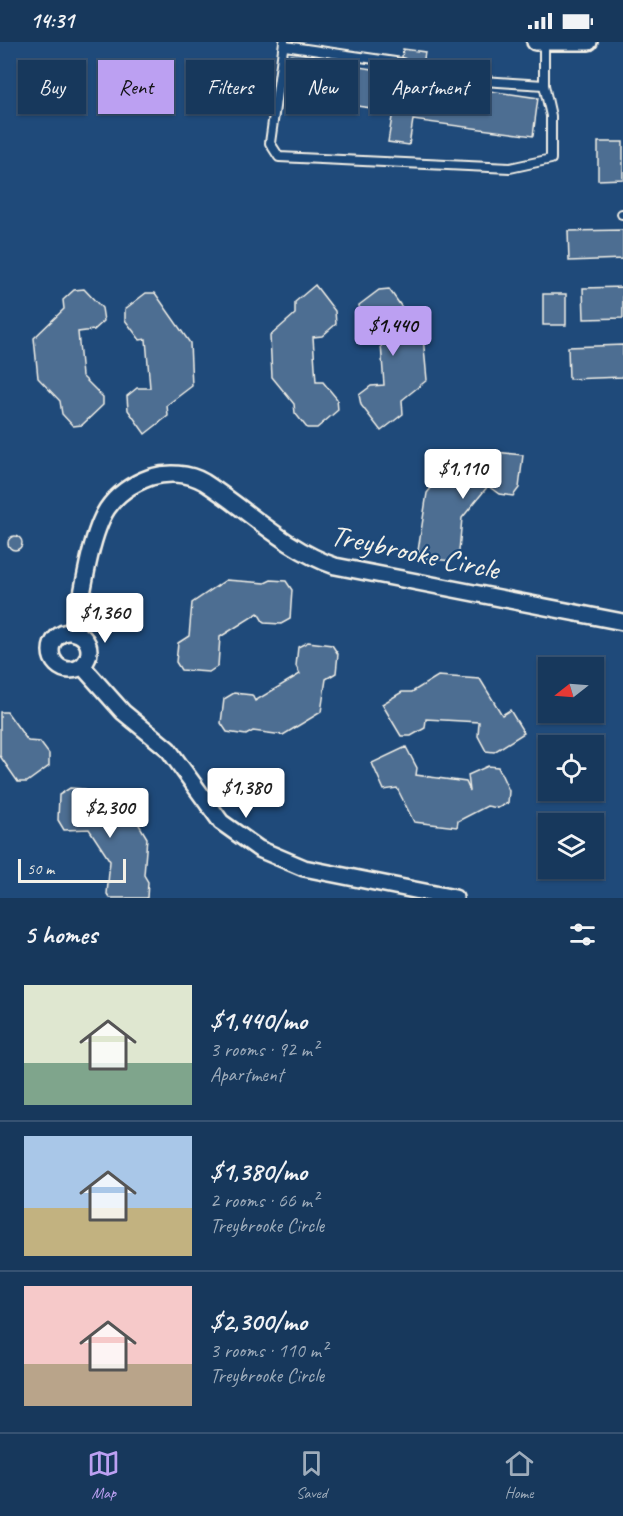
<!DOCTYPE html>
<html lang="en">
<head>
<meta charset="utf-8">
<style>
	:root { --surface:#17385c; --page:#203f62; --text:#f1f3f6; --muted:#9eacbb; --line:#365272; --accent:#bca0f2 }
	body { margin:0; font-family:Caveat,sans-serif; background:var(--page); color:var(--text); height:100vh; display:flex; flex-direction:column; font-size:22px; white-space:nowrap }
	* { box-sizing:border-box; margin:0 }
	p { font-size:20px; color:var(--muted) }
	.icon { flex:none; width:33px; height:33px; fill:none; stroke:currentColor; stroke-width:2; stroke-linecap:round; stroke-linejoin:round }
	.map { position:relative; height:856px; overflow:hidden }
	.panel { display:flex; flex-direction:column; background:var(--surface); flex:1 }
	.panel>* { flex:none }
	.banner { position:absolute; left:18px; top:18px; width:588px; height:54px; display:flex; gap:12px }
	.needle { width:39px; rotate:253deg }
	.buttons { position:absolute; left:538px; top:615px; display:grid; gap:12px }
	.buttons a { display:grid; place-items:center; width:66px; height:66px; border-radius:0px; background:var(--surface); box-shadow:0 2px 4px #0004,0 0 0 2px var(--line); font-size:30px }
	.scale { position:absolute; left:18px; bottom:15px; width:108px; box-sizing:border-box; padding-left:6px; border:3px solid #f4f1e8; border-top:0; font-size:16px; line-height:21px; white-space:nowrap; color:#f4f1e8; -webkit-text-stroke:4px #1f4a7a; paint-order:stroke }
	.price { position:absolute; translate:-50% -51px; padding:0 14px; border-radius:6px; background:#fff; color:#222; font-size:20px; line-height:39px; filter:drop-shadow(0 2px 3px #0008) }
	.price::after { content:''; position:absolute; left:50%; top:36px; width:18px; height:14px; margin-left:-9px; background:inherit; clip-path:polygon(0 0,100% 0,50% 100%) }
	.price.current { background:var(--accent); color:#111 }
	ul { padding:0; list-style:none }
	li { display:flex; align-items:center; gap:18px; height:150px; padding:0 24px }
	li+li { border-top:2px solid var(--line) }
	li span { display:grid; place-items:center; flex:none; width:168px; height:120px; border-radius:0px; color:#555 }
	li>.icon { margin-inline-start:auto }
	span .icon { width:72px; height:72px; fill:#fffc; stroke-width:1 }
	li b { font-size:26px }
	h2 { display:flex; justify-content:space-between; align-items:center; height:72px; padding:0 24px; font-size:26px }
	.tag { padding:0 21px; border-radius:0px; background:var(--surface); box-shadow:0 2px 4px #0004,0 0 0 2px var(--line); font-size:21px; line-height:54px }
	.tag.current { background:var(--accent); color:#111 }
	.status { display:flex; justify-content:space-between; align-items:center; height:42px; padding:0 30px; background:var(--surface); direction:ltr }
	.status svg { height:16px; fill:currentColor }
	.tabs { display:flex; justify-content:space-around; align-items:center; height:84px; border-top:2px solid var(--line); background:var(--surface); font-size:16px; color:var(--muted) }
	.tabs a { display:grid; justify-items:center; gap:3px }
	.tabs .current { color:var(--accent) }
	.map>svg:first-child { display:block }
	.building { fill:#4d6e92; stroke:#f4f1e8; stroke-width:1.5 }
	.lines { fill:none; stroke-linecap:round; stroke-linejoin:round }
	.lane-casing { stroke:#f4f1e8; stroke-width:12 }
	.street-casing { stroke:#f4f1e8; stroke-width:20 }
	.lane { stroke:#1f4a7a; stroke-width:8 }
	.street { stroke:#1f4a7a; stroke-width:15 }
	.labels { text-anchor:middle; stroke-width:4.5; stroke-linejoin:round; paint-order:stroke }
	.street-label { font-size:30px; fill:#f4f1e8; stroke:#1f4a7a }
</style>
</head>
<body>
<div class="status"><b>14:31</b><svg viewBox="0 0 49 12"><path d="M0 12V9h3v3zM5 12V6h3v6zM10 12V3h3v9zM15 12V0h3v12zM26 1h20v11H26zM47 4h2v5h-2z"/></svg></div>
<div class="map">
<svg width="623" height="856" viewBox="0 0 623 856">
	<rect width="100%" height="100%" fill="#1f4a7a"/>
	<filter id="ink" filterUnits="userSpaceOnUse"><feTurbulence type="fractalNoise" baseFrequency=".0167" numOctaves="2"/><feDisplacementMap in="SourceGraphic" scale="12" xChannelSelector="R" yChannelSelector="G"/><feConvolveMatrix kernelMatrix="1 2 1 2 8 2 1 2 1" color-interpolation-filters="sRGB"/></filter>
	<g filter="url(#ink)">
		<!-- building -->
		<g class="building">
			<path d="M403,7L425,10L421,38L478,45L477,52L489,54L490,49L538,56L533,94L413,78L409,103L388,100L393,69L285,54L291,13L325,18L324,26L337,28L338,22L400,31Z"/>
			<path d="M598,100H623V137L598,138Z"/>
			<path d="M623,188V217L569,219L568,189Z"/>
			<path d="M315,243L335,269L336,282L322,294L313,295L316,340H323L337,357L338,368L317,386H307L295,371L294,362L272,335L270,294L295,272V260Z"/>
			<path d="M623,245V276L584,277L583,246Z"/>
			<path d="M84,247L102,266L104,279L94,288L78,290L82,334L103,355V363L82,383L73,384L62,372L60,359L38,336L34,296L64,267L63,258L74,248Z"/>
			<path d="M389,247L423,295L427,338L402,358L403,372L381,389L361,363L359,353L371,344L384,343L381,302L360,276L359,263L379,248Z"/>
			<path d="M146,251H155L190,301L192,344L167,363L168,374L145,392L128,368L127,354L137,346H150L146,297L140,298L125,278V267Z"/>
			<rect x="543" y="252" width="23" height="31"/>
			<path d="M623,303V335L569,337L568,305Z"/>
			<path d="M495,410L523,413L519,446L513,454L499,452L488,444L462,476L459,509L451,519L426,516L418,509L427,451L454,418L486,421Z"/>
			<circle cx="15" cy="501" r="7"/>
			<path d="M226,538L265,541L271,538L286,539L292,548L290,577L281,582L264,581L258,571L220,595L218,624L209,630L181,628L176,620L178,601L189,594L192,561Z"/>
			<path d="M308,600L332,603L338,612L336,631L326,637L321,670L283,693L253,689L246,693L227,690L221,681L224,657L234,651L252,653L255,659L300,632L296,624L298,605Z"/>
			<path d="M438,634L480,637L502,673L510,668L524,691L494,710L486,709L478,694L479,680L426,677L425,686L411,694H401L382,662L402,650H412Z"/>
			<path d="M0,670H7L28,699L40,700L49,712V724L27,740H18L0,714Z"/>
			<path d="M406,705L417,726L416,733L466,740L470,749L468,733L488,724L498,725L509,749L508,761L498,766L487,764L458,779L457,785L414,780L397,746L384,748L372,721Z"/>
			<path d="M70,746L85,747L92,759L126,761L147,796L144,833L148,840L147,856H110L107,852L110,819L89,787L64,788L58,778L59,753Z"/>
		</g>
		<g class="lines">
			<!-- lane casing -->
			<g class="lane-casing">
				<g id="lane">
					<path d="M284,0L270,101L279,115L510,126L551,117V74L544,43V1"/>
					<path d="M285,4L402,21"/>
					<path d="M422,24L483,39L544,43"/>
					<path d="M622,172H623"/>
				</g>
			</g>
			<!-- street casing -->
			<g class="street-casing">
				<g id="street">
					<path d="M535,0H589"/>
					<circle cx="70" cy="609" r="19"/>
					<path d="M75,591C82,557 89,495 107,467C117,452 134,441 151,435C168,430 189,431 204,440C248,468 285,507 335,524L623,580"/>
					<path d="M82,624L123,670L168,707L221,780L259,807L304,826L455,856"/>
				</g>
			</g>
			<!-- lane -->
			<use href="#lane" class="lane"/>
			<!-- street -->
			<use href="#street" class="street"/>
		</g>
	</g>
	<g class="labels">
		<!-- street labels -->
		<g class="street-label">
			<text transform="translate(415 510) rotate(12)" y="10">Treybrooke Circle</text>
		</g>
	</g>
</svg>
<div class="buttons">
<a><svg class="needle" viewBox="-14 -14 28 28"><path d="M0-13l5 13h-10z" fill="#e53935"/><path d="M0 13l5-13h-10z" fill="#9eacbb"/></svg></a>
<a><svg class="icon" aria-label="locate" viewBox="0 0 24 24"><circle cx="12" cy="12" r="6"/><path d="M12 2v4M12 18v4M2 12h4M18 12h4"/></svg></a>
<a><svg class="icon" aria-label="layers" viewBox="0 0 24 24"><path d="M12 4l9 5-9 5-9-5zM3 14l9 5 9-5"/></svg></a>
</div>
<div class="scale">50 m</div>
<b class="price current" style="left:393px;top:315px">$1,440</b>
<b class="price" style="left:463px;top:458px">$1,110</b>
<b class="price" style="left:105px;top:602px">$1,360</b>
<b class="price" style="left:246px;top:777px">$1,380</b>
<b class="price" style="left:110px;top:797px">$2,300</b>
<div class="banner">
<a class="tag">Buy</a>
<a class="tag current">Rent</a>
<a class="tag">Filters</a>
<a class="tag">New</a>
<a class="tag">Apartment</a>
</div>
</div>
<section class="panel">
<h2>5 homes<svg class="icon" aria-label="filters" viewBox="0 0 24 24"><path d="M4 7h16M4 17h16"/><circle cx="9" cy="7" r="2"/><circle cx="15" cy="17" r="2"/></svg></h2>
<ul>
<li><span style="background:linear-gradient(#dfe7d0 65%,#7fa58c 0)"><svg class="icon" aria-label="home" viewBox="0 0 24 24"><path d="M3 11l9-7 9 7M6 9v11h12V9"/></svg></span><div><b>$1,440/mo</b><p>3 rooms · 92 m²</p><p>Apartment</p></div></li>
<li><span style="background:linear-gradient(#a9c7e8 60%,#c2b280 0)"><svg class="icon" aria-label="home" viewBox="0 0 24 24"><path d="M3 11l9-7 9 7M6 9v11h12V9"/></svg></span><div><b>$1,380/mo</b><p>2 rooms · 66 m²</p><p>Treybrooke Circle</p></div></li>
<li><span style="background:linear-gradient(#f6c9c9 65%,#b9a48a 0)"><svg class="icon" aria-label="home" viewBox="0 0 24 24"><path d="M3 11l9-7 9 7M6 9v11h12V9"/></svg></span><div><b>$2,300/mo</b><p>3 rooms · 110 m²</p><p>Treybrooke Circle</p></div></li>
</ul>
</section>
<nav class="tabs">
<a class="current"><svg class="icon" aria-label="map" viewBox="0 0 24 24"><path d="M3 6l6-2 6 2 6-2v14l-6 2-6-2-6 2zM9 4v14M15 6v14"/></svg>Map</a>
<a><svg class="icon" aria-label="saved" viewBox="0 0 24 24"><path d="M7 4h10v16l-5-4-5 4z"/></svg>Saved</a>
<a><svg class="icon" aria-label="home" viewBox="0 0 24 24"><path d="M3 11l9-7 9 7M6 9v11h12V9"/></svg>Home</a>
</nav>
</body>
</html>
